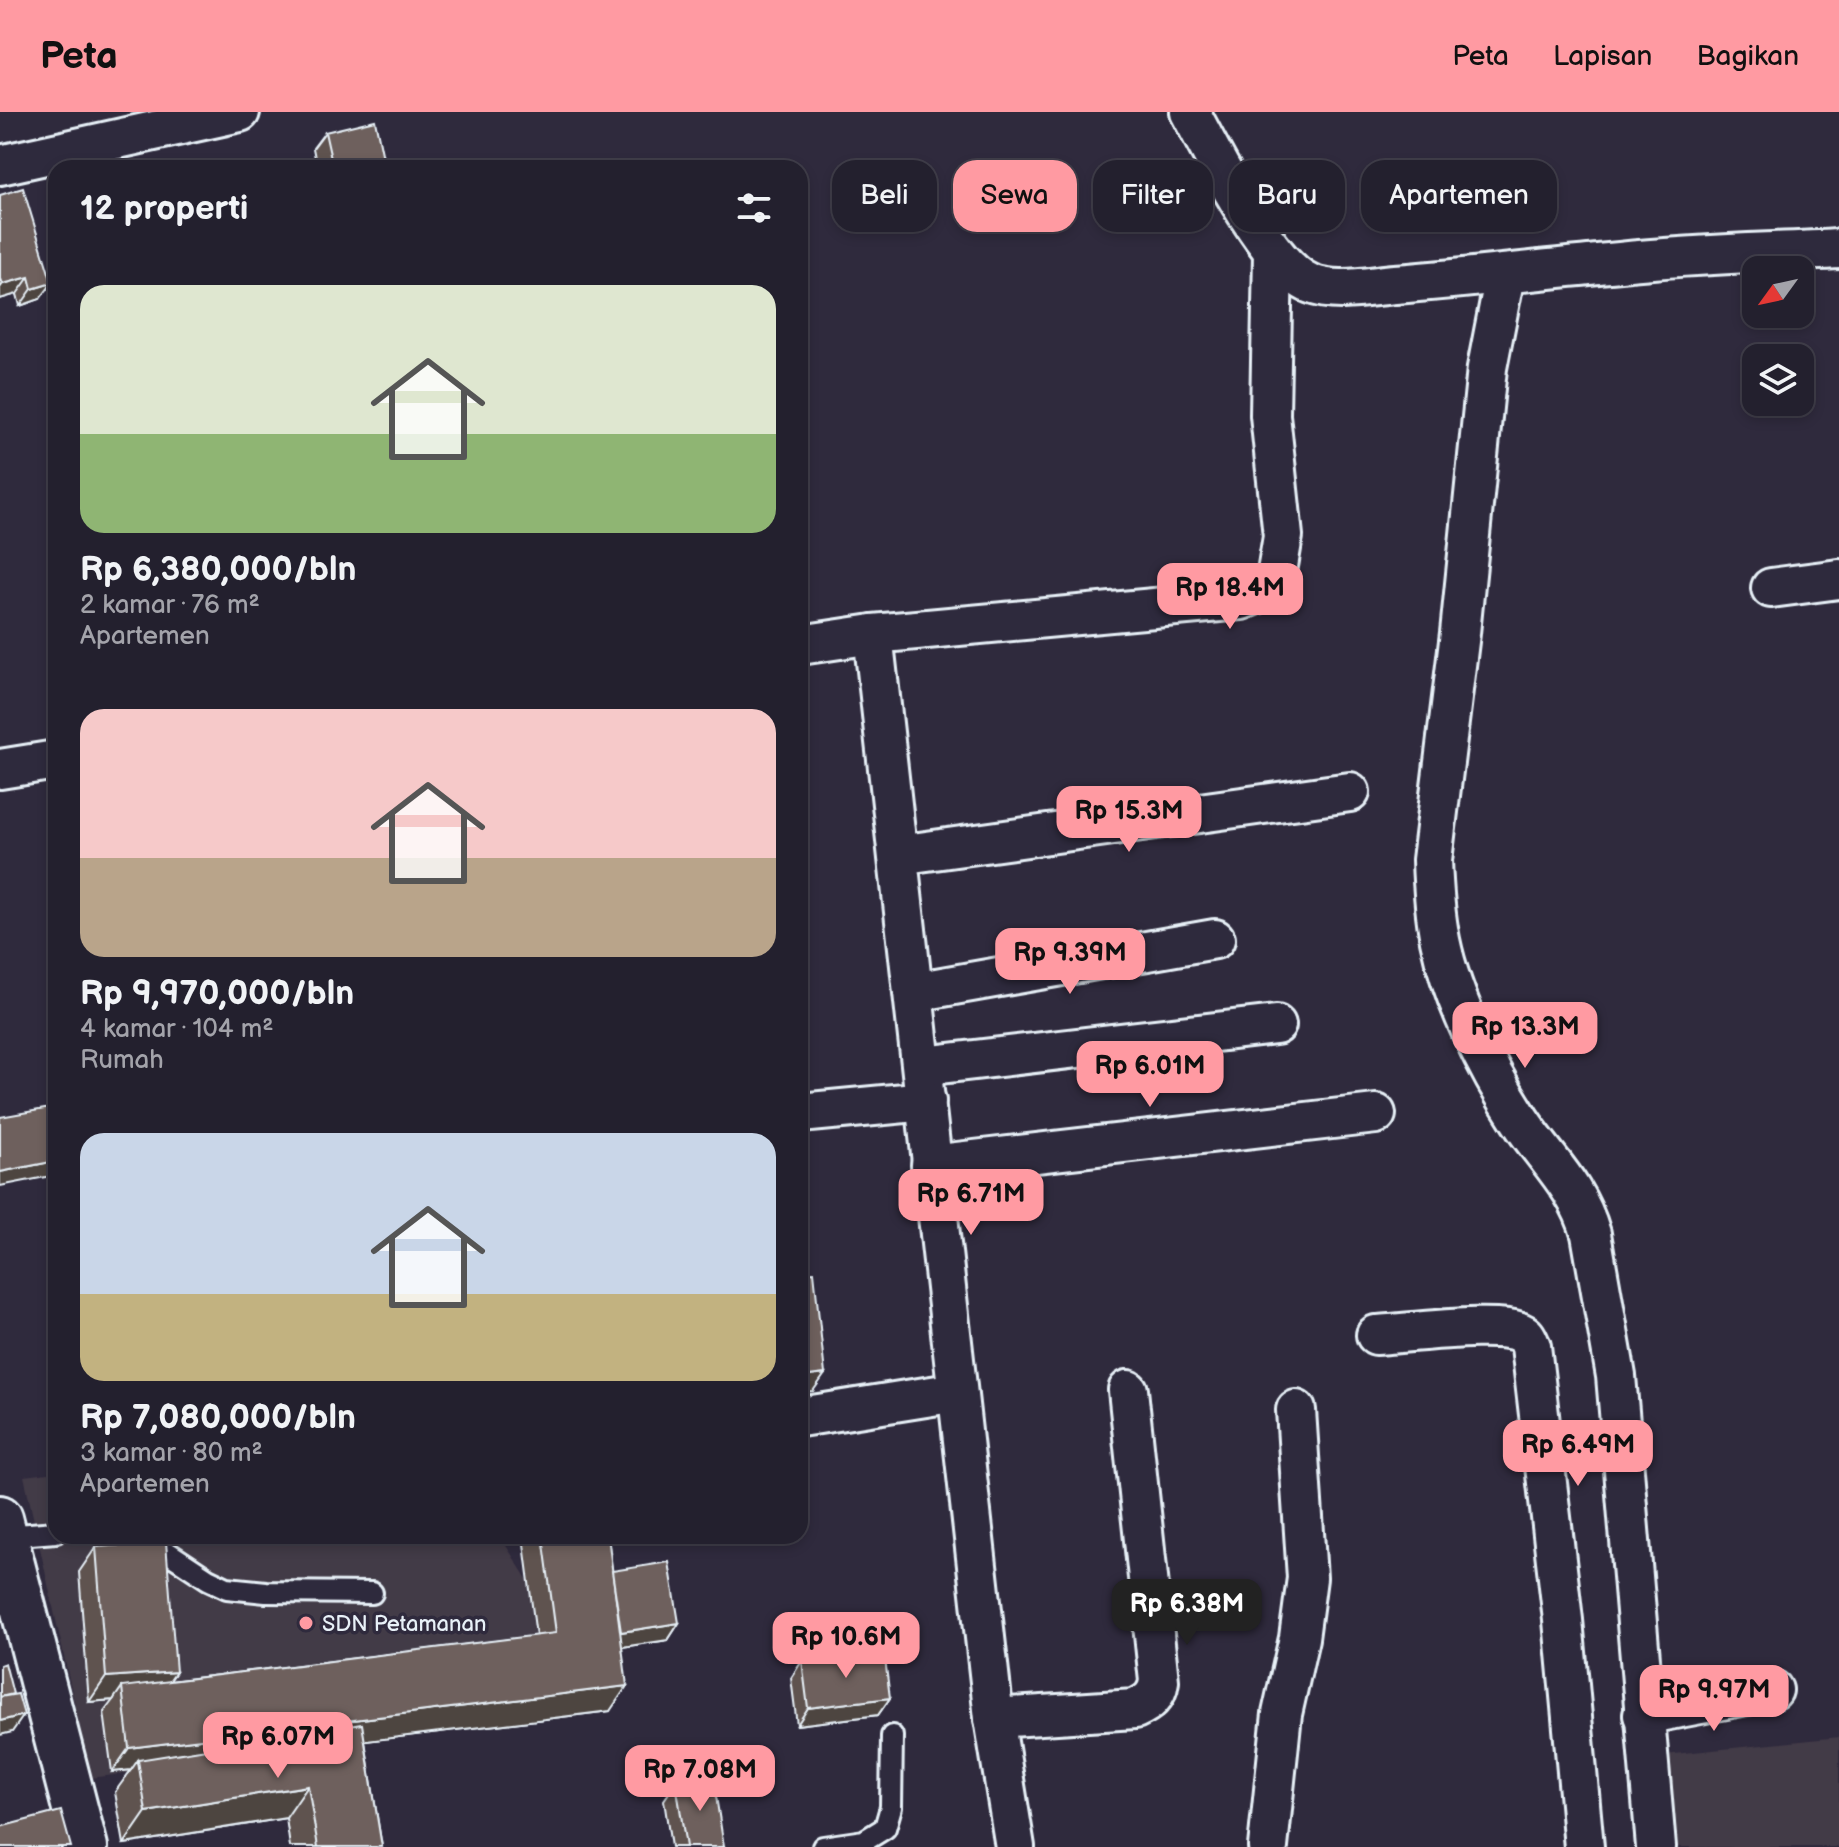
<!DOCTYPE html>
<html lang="id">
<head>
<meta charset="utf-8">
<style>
	:root { --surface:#23202e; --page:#2f2d3a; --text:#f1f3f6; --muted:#a3a3aa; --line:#403e4a; --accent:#ff9aa2 }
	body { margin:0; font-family:"Balsamiq Sans",sans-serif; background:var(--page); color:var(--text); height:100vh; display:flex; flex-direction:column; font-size:30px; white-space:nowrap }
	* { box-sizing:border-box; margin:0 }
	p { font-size:26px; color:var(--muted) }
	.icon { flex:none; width:44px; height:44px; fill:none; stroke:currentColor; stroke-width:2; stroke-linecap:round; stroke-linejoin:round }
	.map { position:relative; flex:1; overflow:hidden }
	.side { position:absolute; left:48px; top:48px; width:760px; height:1384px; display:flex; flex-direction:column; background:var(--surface); border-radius:24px; box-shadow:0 4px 12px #0003,0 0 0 2px var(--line) }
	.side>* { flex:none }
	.top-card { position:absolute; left:832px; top:48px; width:760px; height:72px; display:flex; gap:16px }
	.needle { width:52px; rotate:237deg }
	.tools { position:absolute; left:1742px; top:144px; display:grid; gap:16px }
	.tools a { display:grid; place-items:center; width:72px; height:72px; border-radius:16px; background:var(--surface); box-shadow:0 4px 12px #0003,0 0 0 2px var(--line); font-size:40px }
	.price { position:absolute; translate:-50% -68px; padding:0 18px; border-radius:16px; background:var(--accent); color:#111; font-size:26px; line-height:52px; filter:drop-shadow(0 2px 4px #0008) }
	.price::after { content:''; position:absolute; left:50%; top:48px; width:24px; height:18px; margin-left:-12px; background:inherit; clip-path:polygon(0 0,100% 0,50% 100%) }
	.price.on { background:#222; color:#fff }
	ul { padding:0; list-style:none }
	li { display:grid; align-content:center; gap:16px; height:424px; padding:0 32px }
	li span { display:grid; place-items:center; height:248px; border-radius:24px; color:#555 }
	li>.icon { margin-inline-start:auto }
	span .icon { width:144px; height:144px; fill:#fffc; stroke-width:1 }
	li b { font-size:34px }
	h2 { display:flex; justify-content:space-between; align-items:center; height:96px; padding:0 32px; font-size:34px }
	.tag { padding:0 28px; border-radius:24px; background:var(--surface); box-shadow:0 4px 12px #0003,0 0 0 2px var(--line); font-size:28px; line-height:72px }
	.tag.on { background:var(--accent); color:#111 }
	header { display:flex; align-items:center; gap:48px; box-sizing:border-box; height:112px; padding:0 40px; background:var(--accent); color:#111 }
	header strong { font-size:38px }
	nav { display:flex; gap:44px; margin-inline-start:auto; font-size:28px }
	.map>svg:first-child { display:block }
	.built { fill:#423a47 }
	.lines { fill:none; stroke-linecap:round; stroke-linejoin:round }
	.lane-casing { stroke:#e8f1f8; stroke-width:26 }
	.street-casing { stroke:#e8f1f8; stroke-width:44 }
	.secondary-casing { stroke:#e8f1f8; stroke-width:50 }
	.lane { stroke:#2f2a3d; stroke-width:20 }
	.street { stroke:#2f2a3d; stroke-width:38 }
	.secondary { stroke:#2f2a3d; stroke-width:44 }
	.wall { fill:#5f5350; stroke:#e8f1f8; stroke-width:2 }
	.shaded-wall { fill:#4d4441; stroke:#e8f1f8; stroke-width:2 }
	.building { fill:#6e615d; stroke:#e8f1f8; stroke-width:2 }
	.poi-dot { fill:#ff9aa2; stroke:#2f2a3d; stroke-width:3 }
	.labels { text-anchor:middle; stroke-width:7; stroke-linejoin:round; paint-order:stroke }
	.poi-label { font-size:22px; fill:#e8f1f8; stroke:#2f2a3d; text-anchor:start }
</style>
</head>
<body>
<header>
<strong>Peta</strong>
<nav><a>Peta</a><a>Lapisan</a><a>Bagikan</a></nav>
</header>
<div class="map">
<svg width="1839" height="1735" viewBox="0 0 1839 1735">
	<rect width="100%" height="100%" fill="#2f2a3d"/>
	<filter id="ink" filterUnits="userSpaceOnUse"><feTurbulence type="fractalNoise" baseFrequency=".0125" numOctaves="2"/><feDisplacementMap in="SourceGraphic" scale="16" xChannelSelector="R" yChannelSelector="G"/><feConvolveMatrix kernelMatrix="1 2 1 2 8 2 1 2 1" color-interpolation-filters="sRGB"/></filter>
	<g filter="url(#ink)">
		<!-- built -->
		<g class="built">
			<path d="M56,1360V1424H500L610,1599L91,1666L24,1364Z"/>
			<path d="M1839,1625V1735H1665L1654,1644Z"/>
		</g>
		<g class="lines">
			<!-- lane casing -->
			<g class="lane-casing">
				<g id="lane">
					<path d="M4,1424L56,1420"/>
					<path d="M143,1424L208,1467L227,1476L266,1480L372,1481"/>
					<path d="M823,1735L864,1729L885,1716L891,1695L892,1624"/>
				</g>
			</g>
			<!-- street casing -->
			<g class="street-casing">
				<g id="street">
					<path d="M1190,0C1212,41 1269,156 1311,172C1336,182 1370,174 1395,172C1470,166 1545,157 1620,150C1693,142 1766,141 1839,137"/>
					<path d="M0,53L240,0"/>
					<path d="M1505,163L1487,256L1460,521L1432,748C1433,775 1435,802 1440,828C1452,887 1487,957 1520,1008C1546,1048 1577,1073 1591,1122L1616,1264L1656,1735"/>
					<path d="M1771,476L1839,467"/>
					<path d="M873,522L994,1606L1015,1735"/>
					<path d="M800,533L873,522L1241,488L1261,480L1276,466L1283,424L1270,303L1273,141"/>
					<path d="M0,657L56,648"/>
					<path d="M898,743L1350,680"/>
					<path d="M914,880L1215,827"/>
					<path d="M923,954L1276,913"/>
					<path d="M800,1001L926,989"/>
					<path d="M931,1053L1376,1002"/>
					<path d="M1376,1223C1403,1222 1509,1207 1525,1223C1528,1226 1529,1231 1531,1234L1563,1508L1584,1735"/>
					<path d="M800,1305L957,1280"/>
					<path d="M1643,1603L1773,1578"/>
					<path d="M994,1606L1135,1597C1148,1591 1157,1585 1159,1569L1128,1278"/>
					<path d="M1268,1735L1282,1602L1299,1526L1307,1466L1296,1298"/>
				</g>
			</g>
			<!-- secondary casing -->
			<g class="secondary-casing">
				<path id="secondary" d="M0,1406L85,1735"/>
			</g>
			<!-- lane -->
			<use href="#lane" class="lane"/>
			<!-- street -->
			<use href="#street" class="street"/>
			<!-- secondary -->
			<use href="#secondary" class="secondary"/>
		</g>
		<!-- wall -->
		<g class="wall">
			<path d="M325,20L385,56H317L313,36Z"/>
			<path d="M0,83L40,187L20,194L17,182L0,187Z"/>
			<path d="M523,1424H608L612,1459L679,1511L668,1528L622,1535L610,1599L365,1629L382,1735H290L286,1706L124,1732L115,1680L131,1658L112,1660L104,1600L113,1588L89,1590L79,1460L96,1435L176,1560L169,1569L536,1524Z"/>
			<path d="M802,1549L890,1586L878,1603L797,1613L791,1566Z"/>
			<path d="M676,1671L724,1735H671L664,1688Z"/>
		</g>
		<!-- shaded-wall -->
		<g class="shaded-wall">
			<path d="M29,165L17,182L0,187V176L3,172Z"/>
			<path d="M52,171L40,187L20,194L32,177Z"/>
			<path d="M56,1049V1063L0,1074V1060Z"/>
			<path d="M825,1262L813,1279L800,1280V1265Z"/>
			<path d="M679,1511L668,1528L609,1537L621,1520Z"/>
			<path d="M176,1560L159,1584L122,1575L113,1588L89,1590L106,1565Z"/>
			<path d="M627,1574L610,1599L139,1657L138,1648L131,1658L112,1660L129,1636Z"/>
			<path d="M890,1586L878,1603L797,1613L808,1596Z"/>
			<path d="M24,1603L12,1620L0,1623V1609Z"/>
			<path d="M308,1674L286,1706L124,1732L146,1700Z"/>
		</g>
		<!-- building -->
		<g class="building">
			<path d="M375,8L385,56H333L325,20Z"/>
			<path d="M23,76L52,171L32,177L29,165L3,172L0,164V83Z"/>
			<path d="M56,995V1049L0,1060V1005Z"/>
			<path d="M814,1160L825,1262L800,1265V1161Z"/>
			<path d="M543,1424H608L627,1574L129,1636L122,1575L556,1521Z"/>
			<path d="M166,1430L176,1560L106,1565L96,1435Z"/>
			<path d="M669,1450L679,1511L621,1520L612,1459Z"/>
			<path d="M884,1539L890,1586L808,1596L802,1549Z"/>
			<path d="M5,1551L13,1582L0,1585V1553Z"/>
			<path d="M18,1582L24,1603L0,1609V1585Z"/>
			<path d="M362,1612L382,1735H318L308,1674L146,1700L138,1648Z"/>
			<path d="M713,1665L724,1735H686L676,1671Z"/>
			<path d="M61,1699L71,1735H0V1715Z"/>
		</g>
	</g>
	<!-- markers -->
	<circle class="poi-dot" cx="306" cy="1511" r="8"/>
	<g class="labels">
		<!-- poi labels -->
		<g class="poi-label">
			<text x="322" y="1519">SDN Petamanan</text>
		</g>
	</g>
</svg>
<div class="tools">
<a><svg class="needle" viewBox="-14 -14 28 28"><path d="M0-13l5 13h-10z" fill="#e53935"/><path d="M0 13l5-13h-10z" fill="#a3a3aa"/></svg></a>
<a><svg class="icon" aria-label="layers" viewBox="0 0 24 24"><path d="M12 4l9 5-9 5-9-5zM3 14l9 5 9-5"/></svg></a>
</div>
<b class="price" style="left:1230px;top:519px">Rp 18.4M</b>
<b class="price" style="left:1129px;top:742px">Rp 15.3M</b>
<b class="price" style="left:1070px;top:884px">Rp 9.39M</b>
<b class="price" style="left:1525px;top:958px">Rp 13.3M</b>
<b class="price" style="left:1150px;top:997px">Rp 6.01M</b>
<b class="price" style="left:971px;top:1125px">Rp 6.71M</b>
<b class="price" style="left:1578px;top:1376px">Rp 6.49M</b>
<b class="price on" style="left:1187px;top:1535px">Rp 6.38M</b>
<b class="price" style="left:846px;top:1568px">Rp 10.6M</b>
<b class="price" style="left:1714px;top:1621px">Rp 9.97M</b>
<b class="price" style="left:278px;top:1668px">Rp 6.07M</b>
<b class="price" style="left:700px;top:1701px">Rp 7.08M</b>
<div class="top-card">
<a class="tag">Beli</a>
<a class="tag on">Sewa</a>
<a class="tag">Filter</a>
<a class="tag">Baru</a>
<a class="tag">Apartemen</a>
</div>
<section class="side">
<h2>12 properti<svg class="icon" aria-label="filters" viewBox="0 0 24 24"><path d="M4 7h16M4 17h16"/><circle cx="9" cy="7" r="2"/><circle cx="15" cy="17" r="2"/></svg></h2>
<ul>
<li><span style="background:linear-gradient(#dfe7d0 60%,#8fb573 0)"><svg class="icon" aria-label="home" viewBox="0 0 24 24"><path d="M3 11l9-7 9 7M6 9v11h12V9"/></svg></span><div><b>Rp 6,380,000/bln</b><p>2 kamar · 76 m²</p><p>Apartemen</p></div></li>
<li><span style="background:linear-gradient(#f6c9c9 60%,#b9a48a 0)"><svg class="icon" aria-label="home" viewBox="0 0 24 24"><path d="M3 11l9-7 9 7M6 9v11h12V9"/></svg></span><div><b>Rp 9,970,000/bln</b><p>4 kamar · 104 m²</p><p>Rumah</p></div></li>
<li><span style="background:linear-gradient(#c9d6e8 65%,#c2b280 0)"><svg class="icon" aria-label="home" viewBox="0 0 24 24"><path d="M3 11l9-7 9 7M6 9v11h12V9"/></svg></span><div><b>Rp 7,080,000/bln</b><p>3 kamar · 80 m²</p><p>Apartemen</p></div></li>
</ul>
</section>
</div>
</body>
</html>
